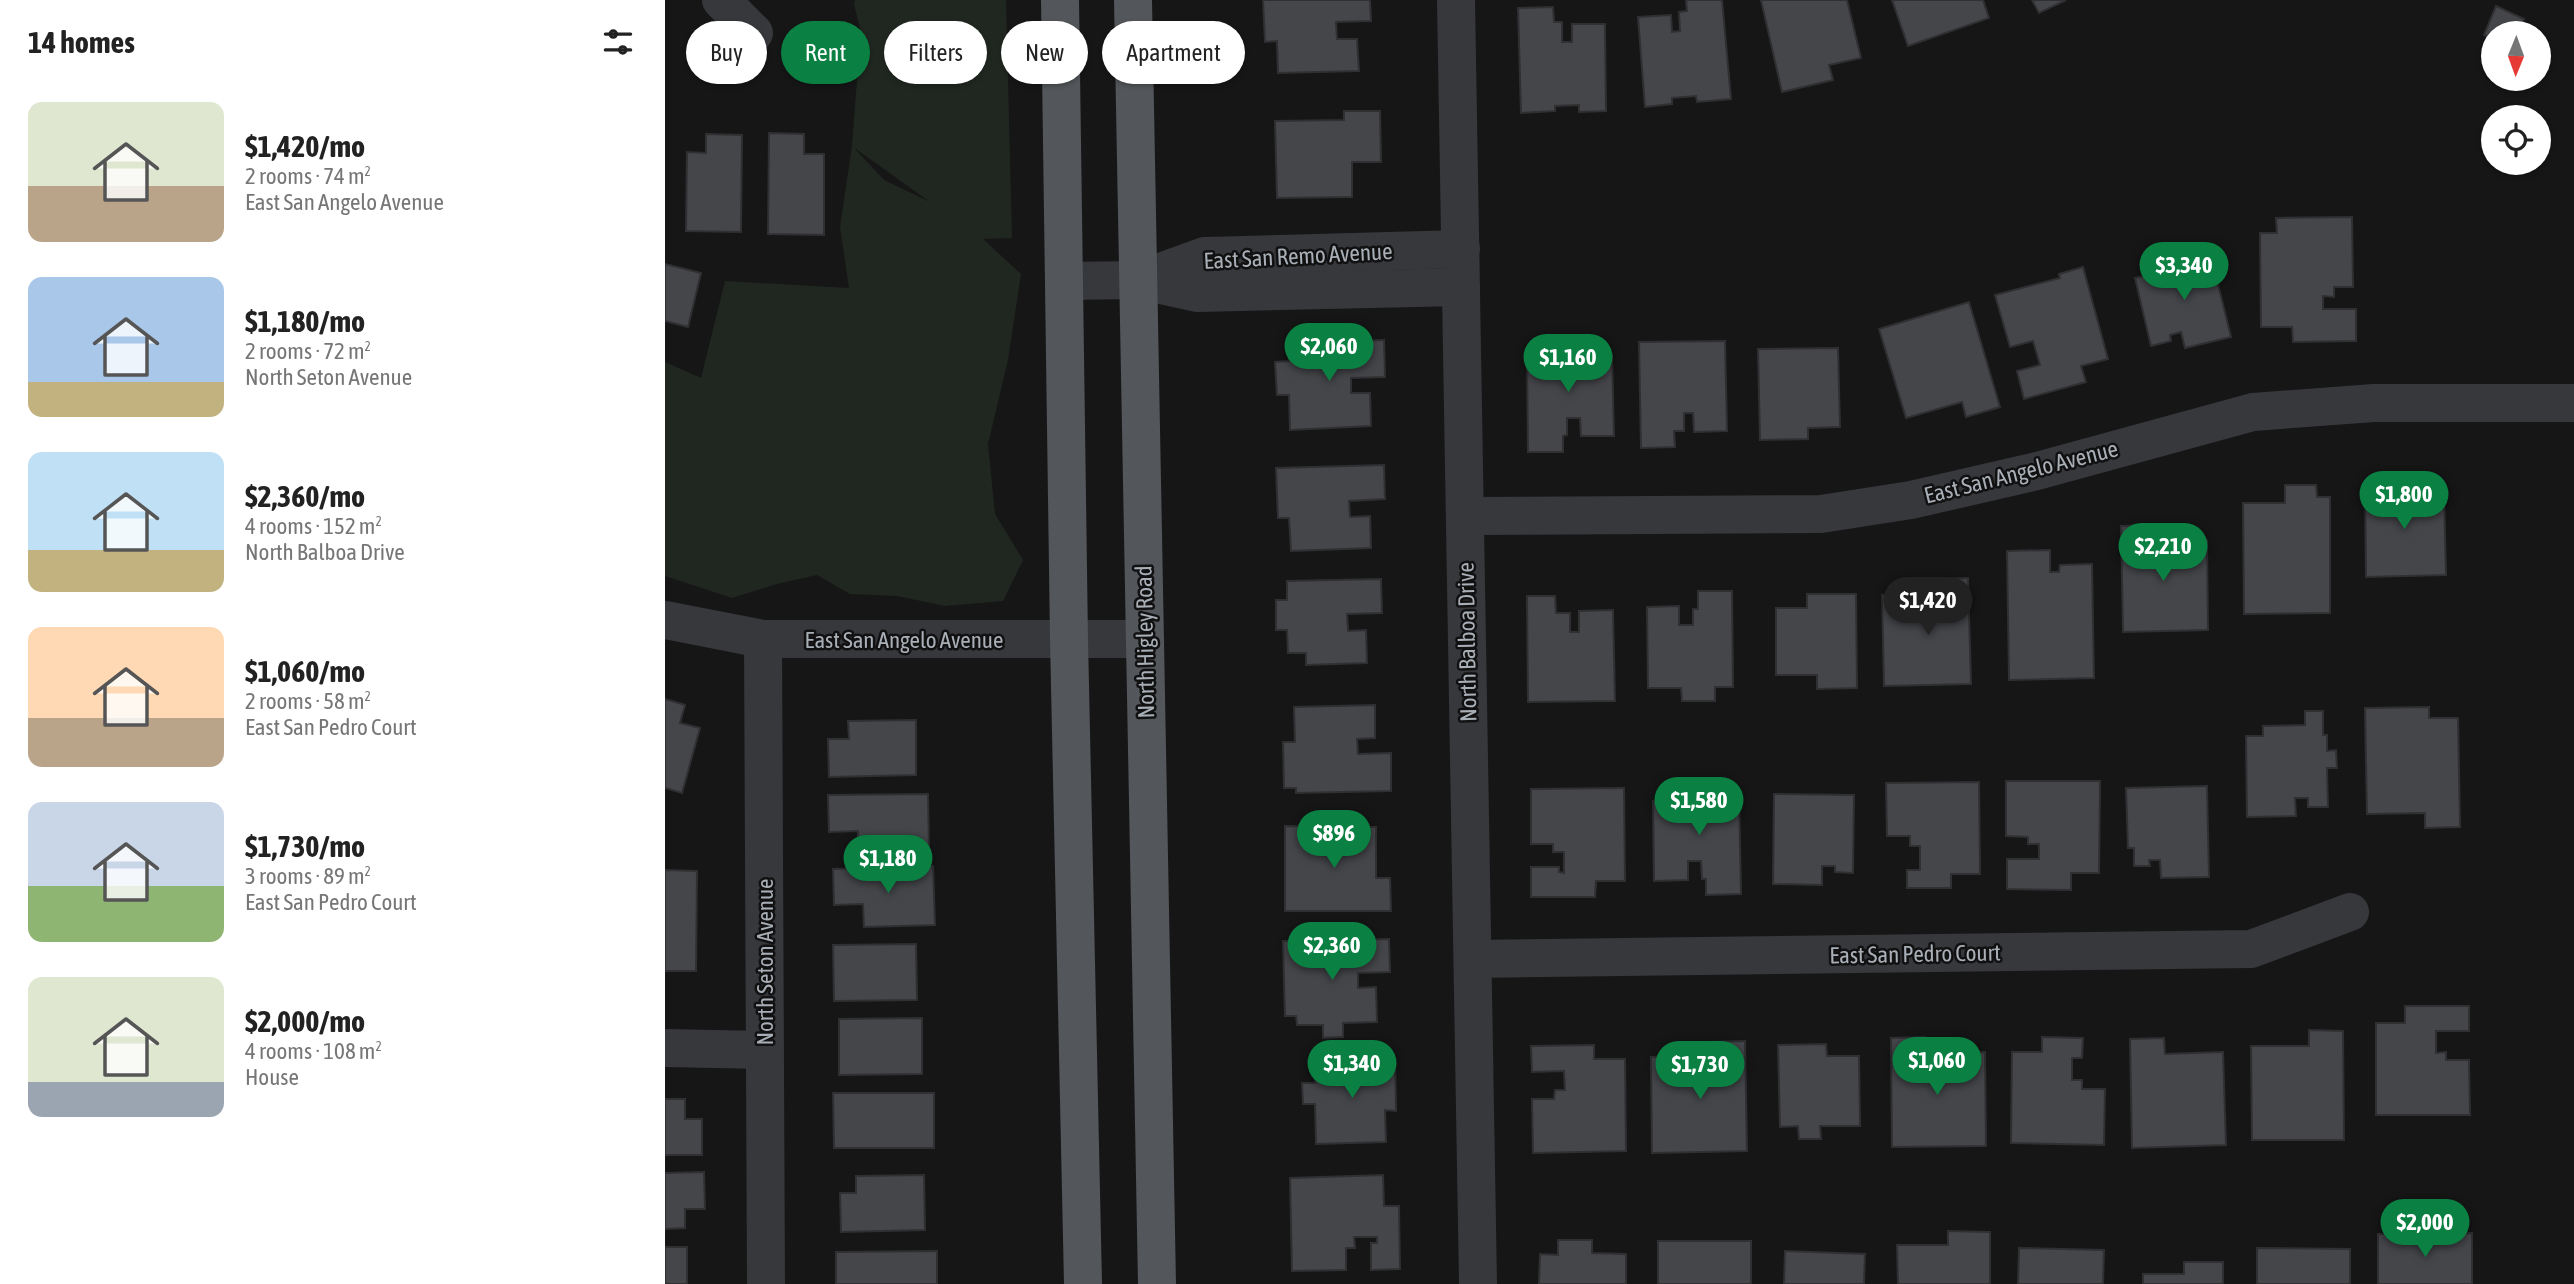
<!DOCTYPE html>
<html lang="en">
<head>
<meta charset="utf-8">
<style>
	:root { --surface:#fff; --page:#f6f6f6; --text:#222; --muted:#767676; --accent:#0b8043 }
	body { margin:0; font-family:"Asap Condensed",sans-serif; background:var(--page); color:var(--text); height:100vh; display:flex; flex-direction:column; font-size:26px; white-space:nowrap }
	* { box-sizing:border-box; margin:0 }
	p { font-size:23px; color:var(--muted) }
	.icon { flex:none; width:38px; height:38px; fill:none; stroke:currentColor; stroke-width:2; stroke-linecap:round; stroke-linejoin:round }
	.map { position:relative; flex:1; overflow:hidden }
	.details { display:flex; flex-direction:column; background:var(--surface); width:665px }
	.details>* { flex:none }
	.top-card { position:absolute; left:21px; top:21px; width:665px; height:63px; display:flex; gap:14px }
	.needle { width:46px; rotate:181deg }
	.tools { position:absolute; left:1816px; top:21px; display:grid; gap:14px }
	.tools a { display:grid; place-items:center; width:70px; height:70px; border-radius:50%; background:var(--surface); box-shadow:0 2px 5px #0004; font-size:35px }
	.price { position:absolute; translate:-50% -60px; padding:0 16px; border-radius:24px; background:var(--accent); color:#fff; font-size:23px; line-height:46px; filter:drop-shadow(0 2px 4px #0008) }
	.price::after { content:''; position:absolute; left:50%; top:42px; width:21px; height:16px; margin-left:-10px; background:inherit; clip-path:polygon(0 0,100% 0,50% 100%) }
	.price.on { background:#222; color:#fff }
	ul { padding:0; list-style:none }
	li { display:flex; align-items:center; gap:21px; height:175px; padding:0 28px }
	li span { display:grid; place-items:center; flex:none; width:196px; height:140px; border-radius:14px; color:#555 }
	li>.icon { margin-inline-start:auto }
	span .icon { width:84px; height:84px; fill:#fffc; stroke-width:1 }
	li b { font-size:30px }
	h2 { display:flex; justify-content:space-between; align-items:center; height:84px; padding:0 28px; font-size:30px }
	.tag { padding:0 24px; border-radius:32px; background:var(--surface); box-shadow:0 2px 5px #0004; font-size:24px; line-height:63px }
	.tag.on { background:var(--accent); color:#fff }
	main { display:flex; flex:1; min-height:0 }
	.map>svg:first-child { display:block }
	.green { fill:#202720; fill-rule:evenodd }
	.building { fill:#45464a; stroke:#303033; stroke-width:2 }
	.lines { fill:none; stroke-linecap:round; stroke-linejoin:round }
	.minor { stroke:#37383c; stroke-width:38 }
	.major { stroke:#53565a; stroke-width:38 }
	.labels { text-anchor:middle; stroke-width:5; stroke-linejoin:round; paint-order:stroke }
	.street-label { font-size:23px; fill:#a9afb6; stroke:#111112 }
</style>
</head>
<body>
<main>
<section class="details">
<h2>14 homes<svg class="icon" aria-label="filters" viewBox="0 0 24 24"><path d="M4 7h16M4 17h16"/><circle cx="9" cy="7" r="2"/><circle cx="15" cy="17" r="2"/></svg></h2>
<ul>
<li><span style="background:linear-gradient(#dfe7d0 60%,#b9a48a 0)"><svg class="icon" aria-label="home" viewBox="0 0 24 24"><path d="M3 11l9-7 9 7M6 9v11h12V9"/></svg></span><div><b>$1,420/mo</b><p>2 rooms · 74 m²</p><p>East San Angelo Avenue</p></div></li>
<li><span style="background:linear-gradient(#a9c7e8 75%,#c2b280 0)"><svg class="icon" aria-label="home" viewBox="0 0 24 24"><path d="M3 11l9-7 9 7M6 9v11h12V9"/></svg></span><div><b>$1,180/mo</b><p>2 rooms · 72 m²</p><p>North Seton Avenue</p></div></li>
<li><span style="background:linear-gradient(#bfe0f5 70%,#c2b280 0)"><svg class="icon" aria-label="home" viewBox="0 0 24 24"><path d="M3 11l9-7 9 7M6 9v11h12V9"/></svg></span><div><b>$2,360/mo</b><p>4 rooms · 152 m²</p><p>North Balboa Drive</p></div></li>
<li><span style="background:linear-gradient(#ffd9b3 65%,#b9a48a 0)"><svg class="icon" aria-label="home" viewBox="0 0 24 24"><path d="M3 11l9-7 9 7M6 9v11h12V9"/></svg></span><div><b>$1,060/mo</b><p>2 rooms · 58 m²</p><p>East San Pedro Court</p></div></li>
<li><span style="background:linear-gradient(#c9d6e8 60%,#8fb573 0)"><svg class="icon" aria-label="home" viewBox="0 0 24 24"><path d="M3 11l9-7 9 7M6 9v11h12V9"/></svg></span><div><b>$1,730/mo</b><p>3 rooms · 89 m²</p><p>East San Pedro Court</p></div></li>
<li><span style="background:linear-gradient(#dfe7d0 75%,#9aa5b1 0)"><svg class="icon" aria-label="home" viewBox="0 0 24 24"><path d="M3 11l9-7 9 7M6 9v11h12V9"/></svg></span><div><b>$2,000/mo</b><p>4 rooms · 108 m²</p><p>House</p></div></li>
</ul>
</section>
<div class="map">
<svg width="1909" height="1284" viewBox="0 0 1909 1284">
	<rect width="100%" height="100%" fill="#161617"/>
	<!-- green -->
	<path class="green" d="M190,0H341L347,238L318,239L356,274L343,360L323,444L330,514L358,560L338,601L280,606L232,596L185,594L152,575L112,584L67,598L0,576V362L36,378L60,281L184,288L175,227L187,146L192,80L199,42L189,5ZM190,149H191L265,202L219,180Z"/>
	<!-- building -->
	<g class="building">
		<path d="M598,0H705L706,21L671,22L672,39H692L694,71L613,73L612,41L600,42Z"/>
		<path d="M1021,0H1057L1066,99L1032,102L1031,96L1007,98V104L980,107L973,17L1006,15L1007,32L1015,31L1014,12L1022,11Z"/>
		<path d="M1096,0H1182L1196,58L1164,65L1168,80L1117,92Z"/>
		<path d="M1227,0H1318L1324,18L1243,46Z"/>
		<path d="M1367,0H1401L1374,13Z"/>
		<path d="M1831,6L1859,19L1853,33H1829V39L1819,35Z"/>
		<path d="M888,7L889,22H897V42H907V24H940L941,111L914,112V105L890,106V111L856,113L853,8Z"/>
		<path d="M679,111H715L716,162H687V197L612,198L610,121L679,120Z"/>
		<path d="M104,133L139,134V154H159V235L103,234Z"/>
		<path d="M41,134L77,135L76,232L21,231L22,152L41,153Z"/>
		<path d="M1687,217L1688,287H1669V297L1658,296V309H1691V341L1628,342L1627,327H1596L1595,233H1612L1611,218Z"/>
		<path d="M1544,248L1566,337L1520,348L1516,332L1505,335L1506,341L1486,346L1470,278L1509,269L1506,257Z"/>
		<path d="M0,264L36,273L23,327L0,321Z"/>
		<path d="M1418,267L1443,359L1416,366L1421,382L1359,399L1352,371L1375,365L1368,341L1345,347L1330,295L1395,278L1394,274Z"/>
		<path d="M1304,302L1335,407L1301,417L1297,402L1241,418L1214,329Z"/>
		<path d="M719,340L720,377L686,378V393H705L706,426L625,430L624,395H612L610,362L624,361L623,343Z"/>
		<path d="M1060,341L1062,431L1029,432L1028,413H1019V431H1009L1010,447L976,448L974,342Z"/>
		<path d="M937,344V355H947L949,436H916L915,418H902V435L898,436V452H863L862,357H866V345Z"/>
		<path d="M1173,348L1175,427L1143,428V439L1095,440L1093,349Z"/>
		<path d="M719,465L720,499L684,501L685,517L705,516L706,548L626,551L624,518H613L611,468Z"/>
		<path d="M1748,482V493H1779L1781,575L1701,577L1700,483Z"/>
		<path d="M1620,485H1651L1652,497H1665V613L1579,614L1578,503H1620Z"/>
		<path d="M1489,525V541H1499L1500,560H1509L1508,540H1542L1543,630L1458,632L1456,526Z"/>
		<path d="M1385,550V572H1394L1395,565L1427,564L1429,678L1344,680L1342,551Z"/>
		<path d="M1303,578L1306,684L1219,686L1217,595L1251,594L1252,614H1260V595H1270V585H1275V579Z"/>
		<path d="M716,579L717,613L682,614L683,631L701,630L702,663L641,665V653H623L622,630H611V600H622V581Z"/>
		<path d="M1033,591H1067L1068,687H1050V701H1017L1016,688H983L982,607L1014,606V625H1028V609H1033Z"/>
		<path d="M1142,594H1191L1192,688L1152,689V675H1111V608H1142Z"/>
		<path d="M862,596H890L891,613H905V632H914V611L948,610L950,701L863,702Z"/>
		<path d="M0,699L20,705L15,723L35,728L17,793L0,788Z"/>
		<path d="M710,705V738L692,739L693,754L726,753V791L631,793V788H619L618,742H630L629,707Z"/>
		<path d="M1764,707V718H1793L1795,827L1760,828V813L1702,814L1700,708Z"/>
		<path d="M1640,711H1658V735H1662V751L1671,750L1672,768H1662L1663,807H1643V798H1630L1631,816L1582,817L1581,736H1598V726L1640,725Z"/>
		<path d="M251,720V775L164,777L163,739H184L183,721Z"/>
		<path d="M1341,781H1435L1434,873H1406V890L1342,889V859H1374V844H1363V837L1341,836Z"/>
		<path d="M1314,782L1315,874H1286V888H1242V870H1255V846H1245V836H1222L1221,783Z"/>
		<path d="M1542,786L1544,877L1496,878L1495,860H1484L1485,866H1469V848H1463L1461,788Z"/>
		<path d="M1068,787L1069,800L1074,799L1076,894L1041,895V879H1037L1036,861H1023V880L989,881L988,801L997,802V789Z"/>
		<path d="M959,788L960,881H931L930,897H866V867H894V872L899,873V852H888V844H866V789Z"/>
		<path d="M263,794L264,850L193,851V831L164,832L163,795Z"/>
		<path d="M1109,794L1189,795L1188,873L1170,872V866H1157V885L1108,884Z"/>
		<path d="M620,826L711,827V878H725L726,911H620Z"/>
		<path d="M268,866L270,925L199,927L198,904L169,905L168,869Z"/>
		<path d="M0,870L32,871L31,971H0Z"/>
		<path d="M724,939L725,972L693,973V988L711,987L712,1022L678,1023V1037L658,1038V1025H632L631,1016H620L618,941Z"/>
		<path d="M251,944L252,1000L169,1001L168,945Z"/>
		<path d="M1740,1006H1804V1031H1771V1053L1781,1052V1060H1804L1805,1115H1711V1023H1740Z"/>
		<path d="M257,1018V1074L174,1075V1019Z"/>
		<path d="M1644,1030L1678,1031L1679,1140H1587L1586,1046H1644Z"/>
		<path d="M1260,1037V1054L1320,1052L1321,1146L1227,1147L1226,1038Z"/>
		<path d="M1377,1037L1418,1038L1417,1058H1407V1080H1417V1089H1440L1439,1145L1346,1143L1347,1052H1377Z"/>
		<path d="M1499,1038L1500,1054L1558,1052L1561,1145L1467,1148L1465,1039Z"/>
		<path d="M1080,1041L1082,1151L987,1153L986,1057L1044,1056V1042Z"/>
		<path d="M1161,1044L1162,1056H1194L1195,1126H1155L1156,1139H1134L1133,1126L1115,1127L1113,1045Z"/>
		<path d="M929,1045V1059H960L961,1151L868,1153L867,1099H889L890,1090H900L899,1071L867,1072L866,1046Z"/>
		<path d="M730,1060L731,1111L720,1110L721,1142L651,1144L650,1104H638L637,1083H650V1062Z"/>
		<path d="M168,1093H269V1148H169Z"/>
		<path d="M0,1099H20V1119H37V1155H0Z"/>
		<path d="M39,1172L40,1209H20V1228L0,1229V1173Z"/>
		<path d="M259,1175L260,1230L176,1232L175,1193H191V1176Z"/>
		<path d="M718,1175L719,1206H734L735,1269L706,1270V1243H712V1237H689L690,1248H681V1270L627,1271L625,1178Z"/>
		<path d="M1283,1231L1325,1232V1284H1233L1232,1245H1283Z"/>
		<path d="M1807,1233V1284H1713V1234Z"/>
		<path d="M893,1240H927V1253L961,1254V1284H874L875,1254L893,1255Z"/>
		<rect x="993" y="1241" width="93" height="43"/>
		<rect x="0" y="1247" width="22" height="37"/>
		<path d="M1354,1248L1439,1250L1438,1284H1353Z"/>
		<path d="M1592,1248L1685,1249V1284H1592Z"/>
		<path d="M272,1251V1284H171V1252Z"/>
		<path d="M1120,1251L1200,1254L1199,1284H1119Z"/>
		<path d="M1519,1262H1558V1284H1478V1274H1519Z"/>
	</g>
	<g class="lines">
		<!-- minor -->
		<g class="minor">
			<path d="M56,0L89,33"/>
			<path d="M791,0L813,1284"/>
			<path d="M473,280L540,256L796,249"/>
			<path d="M399,281L473,280L532,293L796,287"/>
			<path d="M800,516L1156,514L1246,500L1372,471L1588,412L1709,403H1909"/>
			<path d="M0,620L98,639H480"/>
			<path d="M98,639L101,1284"/>
			<path d="M808,959L1586,949L1685,912"/>
			<path d="M0,1048L100,1050"/>
		</g>
		<!-- major -->
		<g class="major">
			<path d="M395,0L404,640L418,1284"/>
			<path d="M468,0L492,1284"/>
		</g>
	</g>
	<g class="labels">
		<!-- street labels -->
		<g class="street-label">
			<text transform="translate(633 256) rotate(-3)" y="8">East San Remo Avenue</text>
			<text transform="translate(1356 472) rotate(-14)" y="8">East San Angelo Avenue</text>
			<text x="239" y="648">East San Angelo Avenue</text>
			<text transform="translate(480 642) rotate(-91)" y="8">North Higley Road</text>
			<text transform="translate(802 642) rotate(-91)" y="8">North Balboa Drive</text>
			<text transform="translate(1250 954) rotate(-1)" y="8">East San Pedro Court</text>
			<text transform="translate(100 962) rotate(-90)" y="8">North Seton Avenue</text>
		</g>
	</g>
</svg>
<div class="tools">
<a><svg class="needle" viewBox="-14 -14 28 28"><path d="M0-13l5 13h-10z" fill="#e53935"/><path d="M0 13l5-13h-10z" fill="#767676"/></svg></a>
<a><svg class="icon" aria-label="locate" viewBox="0 0 24 24"><circle cx="12" cy="12" r="6"/><path d="M12 2v4M12 18v4M2 12h4M18 12h4"/></svg></a>
</div>
<b class="price" style="left:1519px;top:302px">$3,340</b>
<b class="price" style="left:664px;top:383px">$2,060</b>
<b class="price" style="left:903px;top:394px">$1,160</b>
<b class="price" style="left:1739px;top:531px">$1,800</b>
<b class="price" style="left:1498px;top:583px">$2,210</b>
<b class="price on" style="left:1263px;top:637px">$1,420</b>
<b class="price" style="left:1034px;top:837px">$1,580</b>
<b class="price" style="left:669px;top:870px">$896</b>
<b class="price" style="left:223px;top:895px">$1,180</b>
<b class="price" style="left:667px;top:982px">$2,360</b>
<b class="price" style="left:1272px;top:1097px">$1,060</b>
<b class="price" style="left:687px;top:1100px">$1,340</b>
<b class="price" style="left:1035px;top:1101px">$1,730</b>
<b class="price" style="left:1760px;top:1259px">$2,000</b>
<div class="top-card">
<a class="tag">Buy</a>
<a class="tag on">Rent</a>
<a class="tag">Filters</a>
<a class="tag">New</a>
<a class="tag">Apartment</a>
</div>
</div>
</main>
</body>
</html>
